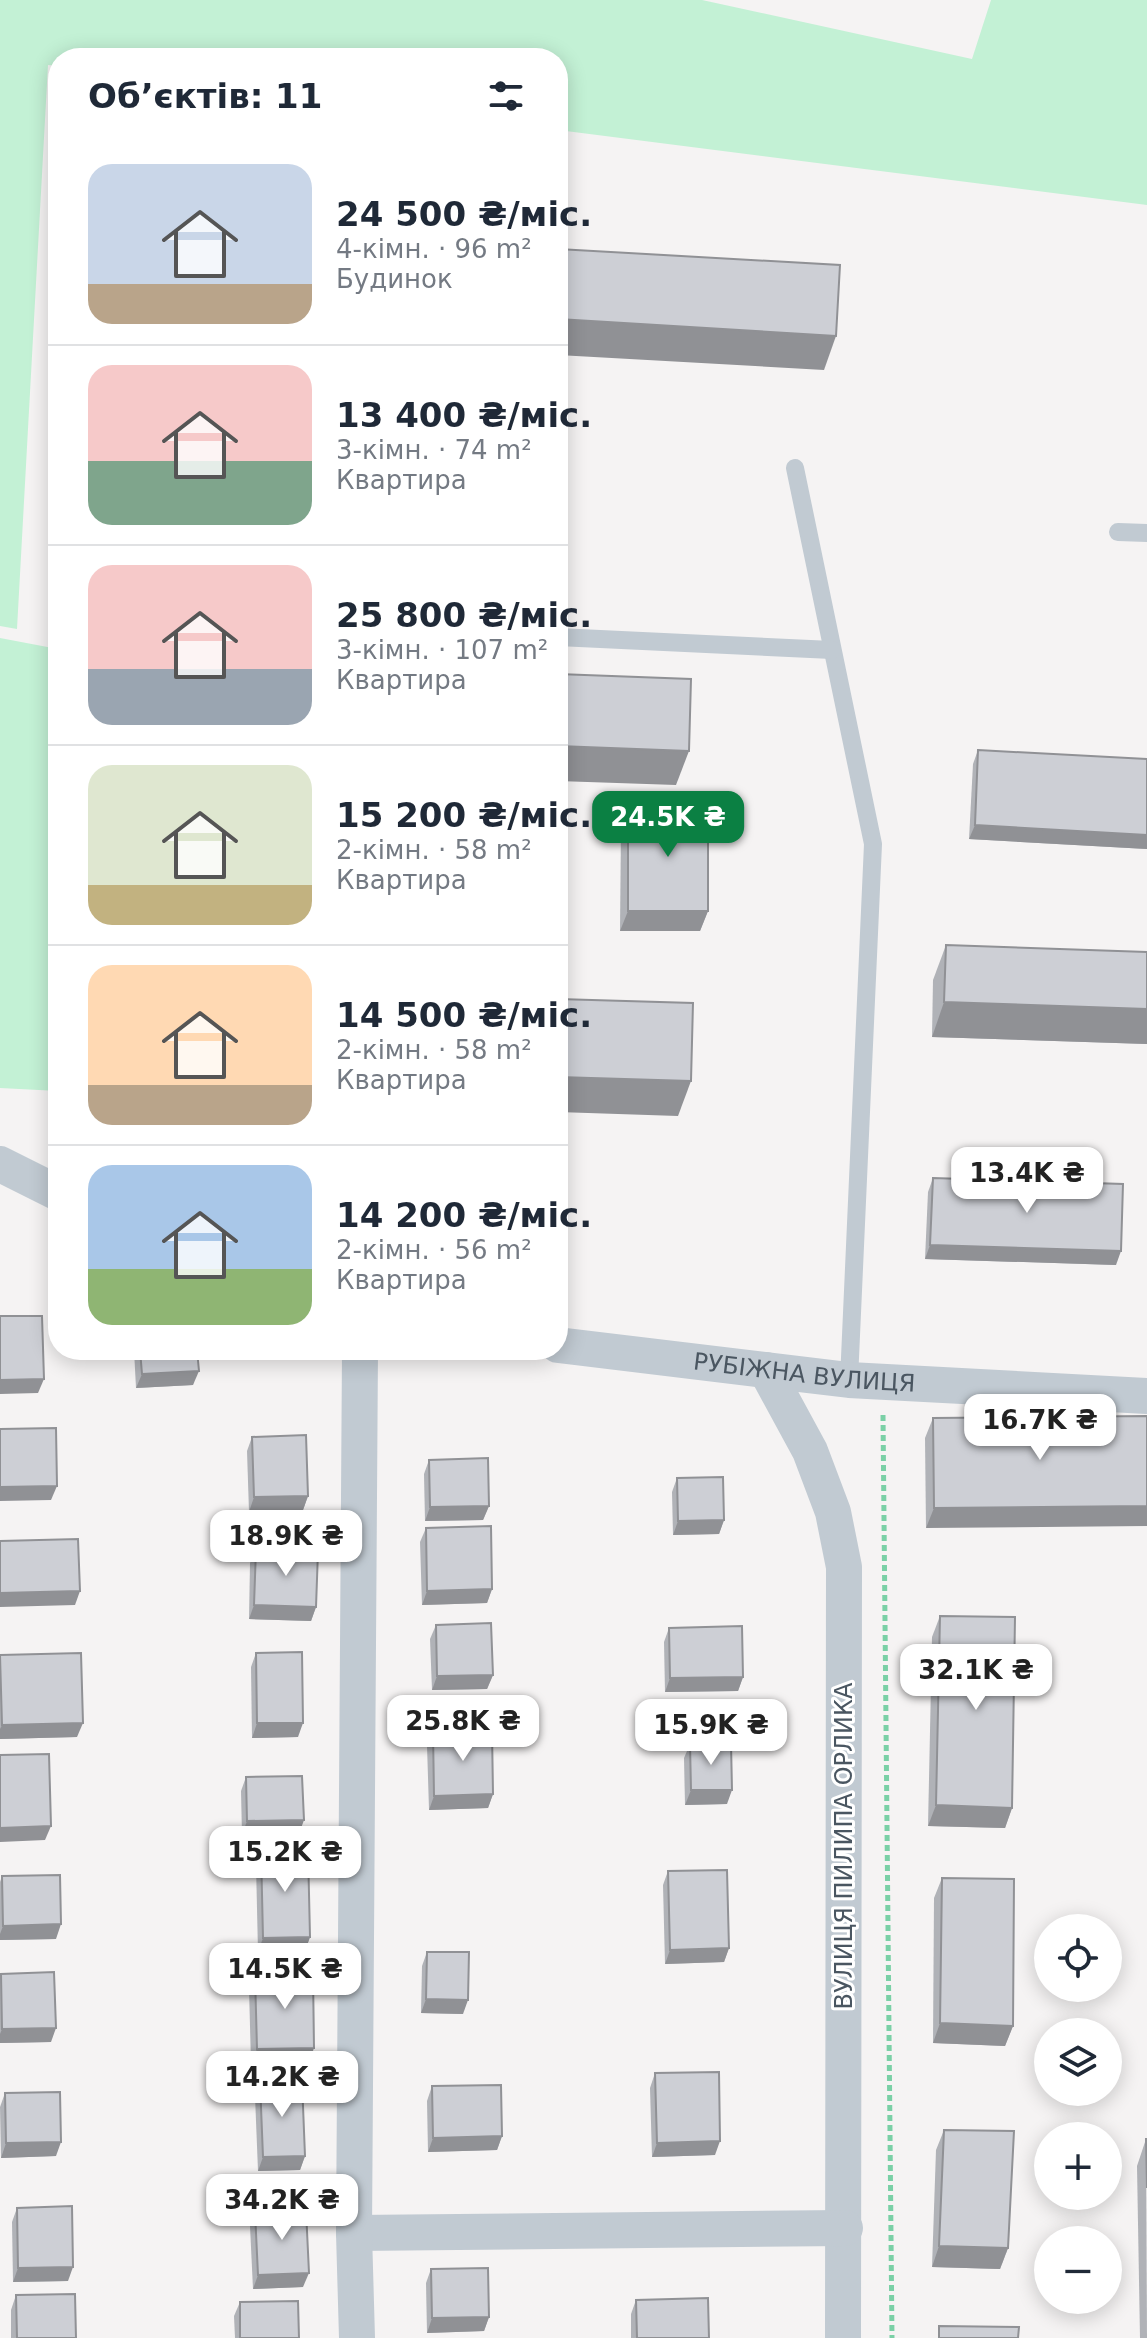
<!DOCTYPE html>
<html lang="uk">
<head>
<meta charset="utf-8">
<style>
	:root { --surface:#fff; --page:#f2f2f3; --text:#1f2937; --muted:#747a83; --line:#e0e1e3; --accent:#0b8043 }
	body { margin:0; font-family:"DejaVu Sans",sans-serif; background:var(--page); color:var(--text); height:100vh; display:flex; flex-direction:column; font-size:30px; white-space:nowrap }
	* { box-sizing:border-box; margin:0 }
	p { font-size:26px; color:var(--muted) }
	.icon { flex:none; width:44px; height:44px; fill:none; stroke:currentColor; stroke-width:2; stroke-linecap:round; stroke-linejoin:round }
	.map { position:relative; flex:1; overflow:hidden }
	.sheet { position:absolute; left:48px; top:48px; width:520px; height:1312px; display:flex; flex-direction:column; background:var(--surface); border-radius:32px; box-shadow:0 4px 20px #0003 }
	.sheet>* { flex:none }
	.buttons { position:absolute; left:1034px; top:1914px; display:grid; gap:16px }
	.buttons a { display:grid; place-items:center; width:88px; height:88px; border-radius:50%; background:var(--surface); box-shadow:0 4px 20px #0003; font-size:40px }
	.price { position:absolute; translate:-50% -68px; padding:0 18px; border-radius:16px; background:#fff; color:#222; font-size:26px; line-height:52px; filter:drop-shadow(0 2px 4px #0008) }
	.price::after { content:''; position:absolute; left:50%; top:48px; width:24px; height:18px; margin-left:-12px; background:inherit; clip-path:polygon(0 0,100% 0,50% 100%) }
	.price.selected { background:var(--accent); color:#fff }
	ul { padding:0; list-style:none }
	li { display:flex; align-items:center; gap:24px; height:200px; padding:0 40px }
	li+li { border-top:2px solid var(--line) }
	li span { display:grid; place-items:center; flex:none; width:224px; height:160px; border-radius:24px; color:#555 }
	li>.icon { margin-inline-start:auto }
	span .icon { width:96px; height:96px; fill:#fffc; stroke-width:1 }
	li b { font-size:34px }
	h2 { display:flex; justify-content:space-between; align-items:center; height:96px; padding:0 40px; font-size:34px }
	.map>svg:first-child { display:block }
	.green { fill:#c3f1d5 }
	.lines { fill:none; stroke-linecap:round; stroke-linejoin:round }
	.path { stroke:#7ad0a6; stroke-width:5; stroke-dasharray:6 4; stroke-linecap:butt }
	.lane { stroke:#c1cad2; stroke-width:18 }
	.street { stroke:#c1cad2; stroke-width:36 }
	.wall { fill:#b0b2b7 }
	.shaded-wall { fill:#909195 }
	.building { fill:#cdcfd5; stroke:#909195; stroke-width:2 }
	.labels { text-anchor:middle; stroke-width:6; stroke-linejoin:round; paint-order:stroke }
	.street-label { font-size:24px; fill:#4a5661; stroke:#fff }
</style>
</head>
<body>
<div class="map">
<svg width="1147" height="2338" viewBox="0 0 1147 2338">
	<rect width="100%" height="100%" fill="#f5f3f3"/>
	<!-- green -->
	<g class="green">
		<path d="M0,0H702L972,59L991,0H1147V205L558,130V58H58V66L48,65L17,629L0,626Z"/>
		<path d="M0,638L58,649V1091L0,1088Z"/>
	</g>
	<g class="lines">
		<!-- path -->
		<path class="path" d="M883,1415L892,2338"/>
		<!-- lane -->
		<g class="lane">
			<path d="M795,468L873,844L849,1380"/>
			<path d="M1118,532L1147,533"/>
			<path d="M558,637L832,650"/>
		</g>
		<!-- street -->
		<g class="street">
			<path d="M0,1164L58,1193"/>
			<path id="s1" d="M558,1345L849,1380L1147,1396"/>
			<path d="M766,1370L810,1451L833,1512L844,1567L843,2338"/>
			<path d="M354,2233L845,2228"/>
			<path d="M357,2338L354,2233L360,1350"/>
		</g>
	</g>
	<!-- wall -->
	<g class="wall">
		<path d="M978,750L1147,759V849L969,839L973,764Z"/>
		<path d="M628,807L708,911L700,931H620L621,827Z"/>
		<path d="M946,945L1147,952V1044L932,1037L933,980Z"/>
		<path d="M933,1178L1116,1265L925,1259L928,1192Z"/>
		<path d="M134,1350H197L193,1385L136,1388Z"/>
		<path d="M1147,1416L926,1528L925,1438L933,1418Z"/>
		<path d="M252,1437L308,1496L303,1510L249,1512L247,1451Z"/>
		<path d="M429,1460L489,1506L483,1520L425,1521L424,1474Z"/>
		<path d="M677,1478L724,1520L719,1534L673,1535L672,1492Z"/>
		<path d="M426,1528L492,1589L487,1603L422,1605L420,1542Z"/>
		<path d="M256,1549L316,1607L311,1621L249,1619L250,1563Z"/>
		<path d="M940,1616L1012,1808L1005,1828L928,1826L932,1637Z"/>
		<path d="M436,1625L493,1675L487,1689L432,1690L430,1639Z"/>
		<path d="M669,1628L743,1677L738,1691L665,1692L664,1642Z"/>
		<path d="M256,1653L298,1737L252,1738L251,1667Z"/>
		<path d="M0,1655L77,1737L0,1739Z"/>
		<path d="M433,1732L493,1794L488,1808L429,1810L427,1746Z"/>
		<path d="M690,1744L727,1804L685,1805L684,1758Z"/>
		<path d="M246,1777L299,1834L242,1835L241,1791Z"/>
		<path d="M261,1850L310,1937L305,1951L258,1952L256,1865Z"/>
		<path d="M668,1871L729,1948L724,1962L665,1964L663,1885Z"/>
		<path d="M2,1876L56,1939L0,1940V1882Z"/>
		<path d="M942,1878L1013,2026L1005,2046L933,2043L934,1898Z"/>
		<path d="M427,1952L463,2014L421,2013L422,1966Z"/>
		<path d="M0,1975L51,2042L0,2043Z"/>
		<path d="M255,1975L309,2062L251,2063L249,1989Z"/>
		<path d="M655,2073L715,2155L652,2157L650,2088Z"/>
		<path d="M260,2082L305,2156L300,2170L258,2171L255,2096Z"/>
		<path d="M432,2086L502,2136L497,2150L428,2152L427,2101Z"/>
		<path d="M5,2093L56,2156L1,2158L0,2107Z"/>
		<path d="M944,2130L1008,2248L1000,2269L932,2267L936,2150Z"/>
		<path d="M1146,2139L1147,2338H1140L1137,2166Z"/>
		<path d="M17,2208L68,2281L13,2282L12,2222Z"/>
		<path d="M255,2212L303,2287L253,2289L250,2226Z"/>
		<path d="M431,2269L489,2317L484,2331L427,2333L426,2283Z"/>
		<path d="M16,2295L76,2338H11V2310Z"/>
		<path d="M636,2300L709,2338H631V2314Z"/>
		<path d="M240,2302L299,2338H235L234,2316Z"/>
	</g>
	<!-- shaded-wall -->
	<g class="shaded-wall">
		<path d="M558,319L836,336L824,370L558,355Z"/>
		<path d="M558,746L689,751L676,785L558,781Z"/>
		<path d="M975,825L1147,835V849L969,839Z"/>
		<path d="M628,911H708L700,931H620Z"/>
		<path d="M944,1002L1147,1009V1044L932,1037Z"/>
		<path d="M558,1077L691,1081L678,1116L558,1112Z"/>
		<path d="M930,1245L1121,1251L1116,1265L925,1259Z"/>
		<path d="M199,1371L193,1385L136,1388L142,1374Z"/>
		<path d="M44,1379L38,1393L0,1394V1380Z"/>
		<path d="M57,1486L51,1500L0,1501V1487Z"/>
		<path d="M308,1496L303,1510L249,1512L254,1497Z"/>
		<path d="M489,1506L483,1520L425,1521L430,1507Z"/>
		<path d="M1147,1506V1526L926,1528L934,1508Z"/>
		<path d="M724,1520L719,1534L673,1535L678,1521Z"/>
		<path d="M492,1589L487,1603L422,1605L427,1591Z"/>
		<path d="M80,1591L75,1605L0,1607V1593Z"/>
		<path d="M254,1605L316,1607L311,1621L249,1619Z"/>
		<path d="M493,1675L487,1689L432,1690L437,1676Z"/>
		<path d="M743,1677L738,1691L665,1692L670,1678Z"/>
		<path d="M83,1723L77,1737L0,1739V1729L2,1725Z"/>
		<path d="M257,1723H303L298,1737L252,1738Z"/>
		<path d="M691,1790H732L727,1804L685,1805Z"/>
		<path d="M493,1794L488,1808L429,1810L434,1796Z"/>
		<path d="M936,1805L1012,1808L1005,1828L928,1826Z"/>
		<path d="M304,1820L299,1834L242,1835L247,1821Z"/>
		<path d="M51,1826L45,1840L0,1842V1828Z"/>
		<path d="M61,1924L56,1939L0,1940V1934L3,1926Z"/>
		<path d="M310,1937L305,1951L258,1952L263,1938Z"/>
		<path d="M729,1948L724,1962L665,1964L670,1950Z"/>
		<path d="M426,1999L468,2000L463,2014L421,2013Z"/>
		<path d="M940,2023L1013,2026L1005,2046L933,2043Z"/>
		<path d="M56,2028L51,2042L0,2043V2034L2,2029Z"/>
		<path d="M314,2048L309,2062L251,2063L257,2049Z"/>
		<path d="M502,2136L497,2150L428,2152L433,2138Z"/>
		<path d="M720,2141L715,2155L652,2157L657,2143Z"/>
		<path d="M61,2142L56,2156L1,2158L6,2143Z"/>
		<path d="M305,2156L300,2170L258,2171L263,2157Z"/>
		<path d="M939,2246L1008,2248L1000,2269L932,2267Z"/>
		<path d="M73,2267L68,2281L13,2282L18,2268Z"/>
		<path d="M309,2273L303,2287L253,2289L258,2275Z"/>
		<path d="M489,2317L484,2331L427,2333L432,2318Z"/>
	</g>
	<!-- building -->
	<g class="building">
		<path d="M558,249L840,265L836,336L558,319Z"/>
		<path d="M558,674L691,679L689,751L558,746Z"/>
		<path d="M978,750L1147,759V835L975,825Z"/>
		<rect x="628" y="807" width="80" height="104"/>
		<path d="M946,945L1147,952V1009L944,1002Z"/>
		<path d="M558,999L693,1003L691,1081L558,1077Z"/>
		<path d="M933,1178L1123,1184L1121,1251L930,1245Z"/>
		<path d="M0,1316H42L44,1379L0,1380Z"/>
		<path d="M140,1350H197L199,1371L142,1374Z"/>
		<path d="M1147,1416V1506L934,1508L933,1418Z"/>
		<path d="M56,1428L57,1486L0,1487V1429Z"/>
		<path d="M306,1435L308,1496L254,1497L252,1437Z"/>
		<path d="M488,1458L489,1506L430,1507L429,1460Z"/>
		<path d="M723,1477L724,1520L678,1521L677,1478Z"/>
		<path d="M491,1526L492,1589L427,1591L426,1528Z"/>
		<path d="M78,1539L80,1591L0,1593V1541Z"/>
		<path d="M256,1549L318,1551L316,1607L254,1605Z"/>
		<path d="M940,1616L1015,1617L1012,1808L936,1805Z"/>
		<path d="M491,1623L493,1675L437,1676L436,1625Z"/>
		<path d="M742,1626L743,1677L670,1678L669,1628Z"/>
		<path d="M302,1652L303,1723H257L256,1653Z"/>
		<path d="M81,1653L83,1723L2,1725L0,1655Z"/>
		<path d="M492,1731L493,1794L434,1796L433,1732Z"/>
		<path d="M731,1743L732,1790H691L690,1744Z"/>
		<path d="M49,1754L51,1826L0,1828V1755Z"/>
		<path d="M302,1776L304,1820L247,1821L246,1777Z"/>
		<path d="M261,1850H308L310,1937L263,1938Z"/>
		<path d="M727,1870L729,1948L670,1950L668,1871Z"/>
		<path d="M60,1875L61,1924L3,1926L2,1876Z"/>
		<path d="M942,1878L1014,1879L1013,2026L940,2023Z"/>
		<path d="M427,1952H469L468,2000L426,1999Z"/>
		<path d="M54,1972L56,2028L2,2029L1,1974Z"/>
		<path d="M313,1974L314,2048L257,2049L255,1975Z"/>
		<path d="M719,2072L720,2141L657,2143L655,2073Z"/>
		<path d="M302,2081L305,2156L263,2157L260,2082Z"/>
		<path d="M501,2085L502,2136L433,2138L432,2086Z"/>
		<path d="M60,2092L61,2142L6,2143L5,2093Z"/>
		<path d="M944,2130L1014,2131L1008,2248L939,2246Z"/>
		<path d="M1146,2139H1147V2188Z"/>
		<path d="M72,2206L73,2267L18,2268L17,2208Z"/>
		<path d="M306,2210L309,2273L258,2275L255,2212Z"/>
		<path d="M488,2268L489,2317L432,2318L431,2269Z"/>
		<path d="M75,2294L76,2338H17L16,2295Z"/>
		<path d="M708,2298L709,2338H637L636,2300Z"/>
		<path d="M298,2301L299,2338H240V2302Z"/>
		<path d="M939,2326L1019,2327L1018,2338H939Z"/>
	</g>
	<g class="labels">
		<!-- street labels -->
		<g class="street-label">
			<text dy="8" stroke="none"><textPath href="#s1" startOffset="248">РУБІЖНА ВУЛИЦЯ</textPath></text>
			<text transform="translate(844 1846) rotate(-90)" y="8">ВУЛИЦЯ ПИЛИПА ОРЛИКА</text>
		</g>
	</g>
</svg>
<div class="buttons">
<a><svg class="icon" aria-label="locate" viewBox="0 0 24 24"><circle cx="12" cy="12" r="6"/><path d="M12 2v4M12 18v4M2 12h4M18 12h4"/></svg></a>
<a><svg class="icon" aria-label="layers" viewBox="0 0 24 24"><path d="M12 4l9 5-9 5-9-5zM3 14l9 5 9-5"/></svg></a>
<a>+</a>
<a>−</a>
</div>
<b class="price selected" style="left:668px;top:859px">24.5K ₴</b>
<b class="price" style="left:1027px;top:1215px">13.4K ₴</b>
<b class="price" style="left:1040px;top:1462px">16.7K ₴</b>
<b class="price" style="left:286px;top:1578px">18.9K ₴</b>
<b class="price" style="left:976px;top:1712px">32.1K ₴</b>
<b class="price" style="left:463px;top:1763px">25.8K ₴</b>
<b class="price" style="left:711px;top:1767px">15.9K ₴</b>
<b class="price" style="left:285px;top:1894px">15.2K ₴</b>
<b class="price" style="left:285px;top:2011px">14.5K ₴</b>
<b class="price" style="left:282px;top:2119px">14.2K ₴</b>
<b class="price" style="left:282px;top:2242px">34.2K ₴</b>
<section class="sheet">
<h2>Об’єктів: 11<svg class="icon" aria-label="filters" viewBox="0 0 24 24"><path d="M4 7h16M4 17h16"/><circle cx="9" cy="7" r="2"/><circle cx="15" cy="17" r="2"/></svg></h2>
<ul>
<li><span style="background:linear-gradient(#c9d6e8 75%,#b9a48a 0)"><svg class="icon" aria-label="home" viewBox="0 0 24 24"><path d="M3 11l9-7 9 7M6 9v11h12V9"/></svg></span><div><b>24 500 ₴/міс.</b><p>4-кімн. · 96 m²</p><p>Будинок</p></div></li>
<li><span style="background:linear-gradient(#f6c9c9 60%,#7fa58c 0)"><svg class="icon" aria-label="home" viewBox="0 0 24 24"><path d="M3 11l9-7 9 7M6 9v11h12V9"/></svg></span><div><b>13 400 ₴/міс.</b><p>3-кімн. · 74 m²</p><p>Квартира</p></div></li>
<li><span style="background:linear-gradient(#f6c9c9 65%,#9aa5b1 0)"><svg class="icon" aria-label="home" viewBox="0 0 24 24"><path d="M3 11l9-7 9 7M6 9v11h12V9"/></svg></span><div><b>25 800 ₴/міс.</b><p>3-кімн. · 107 m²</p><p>Квартира</p></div></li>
<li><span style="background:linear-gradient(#dfe7d0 75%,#c2b280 0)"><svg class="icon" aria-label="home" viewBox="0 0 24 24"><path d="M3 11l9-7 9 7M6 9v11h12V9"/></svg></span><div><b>15 200 ₴/міс.</b><p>2-кімн. · 58 m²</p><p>Квартира</p></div></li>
<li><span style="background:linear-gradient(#ffd9b3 75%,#b9a48a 0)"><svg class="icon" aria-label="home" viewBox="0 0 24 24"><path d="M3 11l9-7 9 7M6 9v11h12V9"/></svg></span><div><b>14 500 ₴/міс.</b><p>2-кімн. · 58 m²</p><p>Квартира</p></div></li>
<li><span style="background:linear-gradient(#a9c7e8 65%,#8fb573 0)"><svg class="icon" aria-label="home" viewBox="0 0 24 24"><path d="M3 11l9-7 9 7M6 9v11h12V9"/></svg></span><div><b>14 200 ₴/міс.</b><p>2-кімн. · 56 m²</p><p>Квартира</p></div></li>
</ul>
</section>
</div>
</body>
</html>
